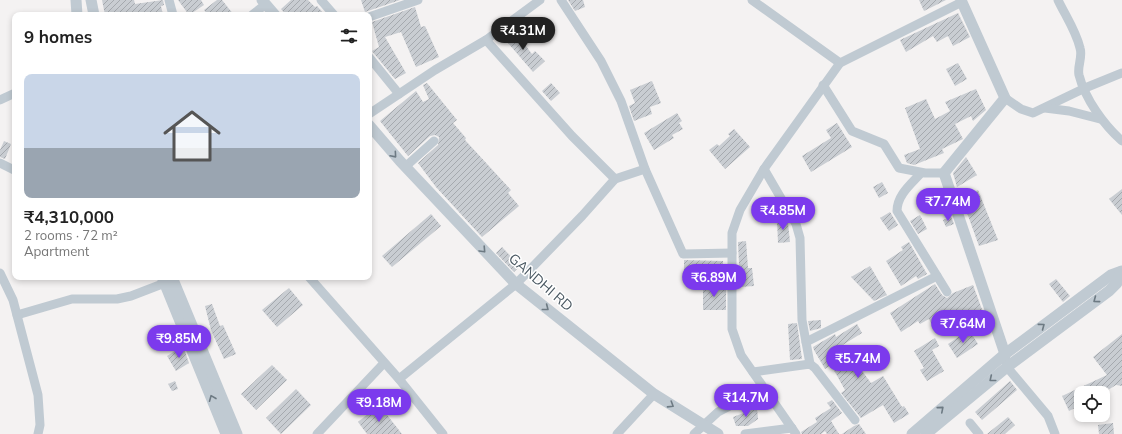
<!DOCTYPE html>
<html lang="en">
<head>
<meta charset="utf-8">
<style>
	:root { --surface:#fff; --page:#f6f6f6; --text:#222; --muted:#767676; --line:#e0e0e0; --accent:#7c3aed }
	body { margin:0; font-family:Mulish,sans-serif; background:var(--page); color:var(--text); height:100vh; display:flex; flex-direction:column; font-size:15px; white-space:nowrap }
	* { box-sizing:border-box; margin:0 }
	p { font-size:13px; color:var(--muted) }
	.icon { flex:none; width:22px; height:22px; fill:none; stroke:currentColor; stroke-width:2; stroke-linecap:round; stroke-linejoin:round }
	.map { position:relative; flex:1; overflow:hidden }
	.side { position:absolute; left:12px; top:12px; width:360px; height:268px; display:flex; flex-direction:column; background:var(--surface); border-radius:8px; box-shadow:0 2px 6px #0003 }
	.side>* { flex:none }
	.controls { position:absolute; left:1074px; top:386px; display:grid; gap:8px }
	.controls a { display:grid; place-items:center; width:36px; height:36px; border-radius:8px; background:var(--surface); box-shadow:0 2px 6px #0003; font-size:20px }
	.price { position:absolute; translate:-50% -34px; padding:0 9px; border-radius:14px; background:var(--accent); color:#fff; font-size:13px; line-height:26px; filter:drop-shadow(0 1px 2px #0008) }
	.price::after { content:''; position:absolute; left:50%; top:24px; width:12px; height:9px; margin-left:-6px; background:inherit; clip-path:polygon(0 0,100% 0,50% 100%) }
	.price.on { background:#222; color:#fff }
	ul { padding:0; list-style:none }
	li { display:grid; align-content:center; gap:8px; height:212px; padding:0 12px }
	li+li { border-top:1px solid var(--line) }
	li span { display:grid; place-items:center; height:124px; border-radius:8px; color:#555 }
	li>.icon { margin-inline-start:auto }
	span .icon { width:72px; height:72px; fill:#fffc; stroke-width:1 }
	li b { font-size:17px }
	h2 { display:flex; justify-content:space-between; align-items:center; height:48px; padding:0 12px; font-size:17px }
	.map>svg:first-child { display:block }
	.building { fill:url(#building-hatch) }
	.lines { fill:none; stroke-linecap:round; stroke-linejoin:round }
	.minor { stroke:#c0cad2; stroke-width:9 }
	.tertiary { stroke:#c0cad2; stroke-width:11 }
	.oneway { stroke:#6d7a83 }
	.labels { text-anchor:middle; stroke-width:3; stroke-linejoin:round; paint-order:stroke }
	.street-label { font-size:14px; fill:#495761; stroke:#fff }
</style>
</head>
<body>
<div class="map">
<svg width="1122" height="434" viewBox="0 0 1122 434">
	<defs>
		<pattern id="building-hatch" width="6" height="6" patternUnits="userSpaceOnUse"><rect width="6" height="6" fill="#c9cdd2"/><path d="M-1 1l2-2M0 6l6-6M5 7l2-2" fill="none" stroke="#a5a9ae"/></pattern>
	</defs>
	<rect width="100%" height="100%" fill="#f4f2f2"/>
	<!-- building -->
	<g class="building">
		<path d="M102,0H134L135,4L163,0L164,5L161,6L163,15H105Z"/>
		<path d="M178,0H201L204,5L189,15Z"/>
		<path d="M217,0H222L234,15H208L204,10Z"/>
		<path d="M291,0H308L315,7L317,6L325,15H286L281,9Z"/>
		<path d="M361,0H400L365,12Z"/>
		<path d="M568,0H583L585,7L575,11Z"/>
		<path d="M919,0H946L924,11Z"/>
		<path d="M415,7L421,27L425,26L439,57L416,67L401,32L385,37L406,73L395,79L372,51L379,47L372,22Z"/>
		<path d="M958,13L970,37L953,46L948,36L937,42L933,36L906,52L900,40Z"/>
		<path d="M512,28L532,54L535,51L545,61L533,72L502,36Z"/>
		<path d="M958,63L967,79L955,86L946,69Z"/>
		<path d="M652,81L661,103L650,107L652,114L634,121L629,106L635,103L630,90Z"/>
		<path d="M427,83L457,120L453,123L466,138L465,140L511,190L508,193L519,206L482,237L436,187L418,163L438,145L439,137L435,135L430,136L408,156L380,121L416,91L423,102L429,99L423,85Z"/>
		<path d="M551,83L560,93L551,101L542,91Z"/>
		<path d="M976,89L986,110L973,121L971,116L955,124L963,139L942,149L944,153L914,165L907,163L904,155L920,149L905,108L926,99L935,119L950,111L945,102Z"/>
		<path d="M677,113L682,121L679,123L683,129L672,135L674,138L654,150L644,133Z"/>
		<path d="M837,123L852,147L811,172L802,156L831,138L826,130Z"/>
		<path d="M734,129L750,147L725,169L709,150L717,144L719,146L730,136L728,134Z"/>
		<path d="M4,141L11,144L5,159L0,157V150Z"/>
		<path d="M966,157L977,175L957,187L953,173Z"/>
		<path d="M882,182L888,193L879,198L873,187Z"/>
		<path d="M1122,189V215L1109,199Z"/>
		<path d="M978,190L998,240L979,246L962,199Z"/>
		<path d="M890,212L898,225L889,231L880,218Z"/>
		<path d="M431,214L441,226L392,267L382,256Z"/>
		<path d="M920,215L927,229L918,234L910,221Z"/>
		<path d="M951,217L954,224L946,227L943,220Z"/>
		<path d="M786,219L788,223L790,242L778,243L777,220Z"/>
		<path d="M746,241L748,268H752L754,286L740,287L738,242Z"/>
		<path d="M909,242L927,274L918,279L916,276L901,286L886,261L903,250L901,247Z"/>
		<path d="M502,247L520,266L514,272L496,253Z"/>
		<path d="M684,260L723,261V271L684,270Z"/>
		<path d="M870,266L887,295L874,301L851,277Z"/>
		<path d="M1056,279L1070,296L1063,302L1049,284Z"/>
		<path d="M935,284L942,295L947,298L953,293L973,285L987,323L973,329L967,314L935,331L929,319L920,324L918,321L901,332L890,313Z"/>
		<rect x="703" y="285" width="23" height="25"/>
		<path d="M289,288L303,305L277,327L262,310Z"/>
		<path d="M212,304L220,326L223,325L236,354L224,359L211,330L205,306Z"/>
		<path d="M821,320V328L810,331L808,321Z"/>
		<path d="M797,323L802,359L790,360L788,324Z"/>
		<path d="M857,324L862,333L841,346L848,357L851,356L871,383L883,376L902,407L904,406L909,414L894,423L883,405L861,418L841,393L845,390L831,365L825,369L814,350L813,347L830,337L835,334L836,337Z"/>
		<path d="M969,330L978,344L957,358L948,344Z"/>
		<path d="M1122,334V386L1116,385L1103,393H1081V405L1069,411L1062,396L1107,375L1093,357Z"/>
		<path d="M935,338L939,346L932,350L944,371L927,381L920,370L924,368L914,351Z"/>
		<path d="M183,346L189,363L176,371L167,356Z"/>
		<path d="M272,365L287,380L256,410L241,394Z"/>
		<path d="M175,381L178,389L172,391L168,384Z"/>
		<path d="M1010,381L1017,390L982,420L975,412Z"/>
		<path d="M296,389L311,405L281,434L266,418Z"/>
		<path d="M832,400L842,413L831,421L839,434H827L825,431L821,434H802L801,432L817,422L815,418L831,408L827,403Z"/>
		<path d="M379,405L391,420L402,434H367L358,422Z"/>
		<path d="M757,408L758,419L748,426H736L733,417Z"/>
		<path d="M1008,417L1015,425L1005,434H987Z"/>
		<path d="M1113,423L1114,434H1099L1098,425Z"/>
		<path d="M859,424L866,434H842L854,426Z"/>
	</g>
	<g class="lines">
		<!-- minor -->
		<g class="minor">
			<path d="M169,0L173,15"/>
			<path d="M321,0L334,15"/>
			<path d="M561,0L601,61L621,101L645,169L683,254L732,253"/>
			<path d="M752,0L840,63"/>
			<path d="M1058,0C1065,15 1076,31 1080,48C1083,57 1077,66 1079,75C1085,99 1104,125 1122,141"/>
			<path d="M252,15L266,4"/>
			<path d="M369,17L418,0"/>
			<path d="M486,40L572,136L615,179"/>
			<path d="M369,57L399,94"/>
			<path d="M823,85L852,131L884,144L899,168L925,173H944"/>
			<path d="M1005,98L1021,109L1033,113L1085,88L1122,73"/>
			<path d="M0,100L15,93"/>
			<path d="M1045,108L1069,111L1100,119"/>
			<path d="M369,114L435,70L486,40L540,0"/>
			<path d="M0,163L14,170"/>
			<path d="M405,167L434,141"/>
			<path d="M764,169L796,224L800,238L802,320L810,364"/>
			<path d="M921,173C911,184 897,195 897,211L947,292"/>
			<path d="M0,273L13,300L38,395L40,425L38,434"/>
			<path d="M309,277L399,379L443,434"/>
			<path d="M17,315L72,299H117L131,296L170,281"/>
			<path d="M806,342L937,276"/>
			<path d="M1005,354L1007,367L1048,416L1055,434"/>
			<path d="M753,372L810,364L815,368L855,420"/>
			<path d="M399,379L516,284L582,216L615,179L645,169"/>
			<path d="M970,423L979,434"/>
			<path d="M317,434L384,363"/>
			<path d="M617,434L654,394"/>
			<path d="M694,434L718,412L743,399"/>
			<path d="M745,434L792,428"/>
			<path d="M796,434L741,355L732,329V233L740,210L764,169L840,63L962,2"/>
		</g>
		<!-- tertiary -->
		<g class="tertiary">
			<path d="M76,0L77,15"/>
			<path d="M91,0L94,15"/>
			<path d="M262,0L275,15"/>
			<path d="M961,0L1005,98L944,173L1005,354"/>
			<path d="M369,125L400,161L516,284L654,394L718,434"/>
			<path d="M162,277L226,434"/>
			<path d="M172,277L237,434"/>
			<path d="M912,434L1005,354L1111,275L1122,271"/>
			<path d="M926,434L1007,367L1109,291L1117,283L1120,272"/>
		</g>
	</g>
	<!-- one-way arrows -->
	<defs><path id="oneway-chevron" d="M-2-3.5L2.5 0L-2 3.5" fill="none" stroke-width="1.6" stroke-linecap="round" stroke-linejoin="round"/></defs>
	<g class="oneway">
		<use href="#oneway-chevron" transform="translate(394 155) rotate(49)"/>
		<use href="#oneway-chevron" transform="translate(483 250) rotate(47)"/>
		<use href="#oneway-chevron" transform="translate(1096 300) rotate(143)"/>
		<use href="#oneway-chevron" transform="translate(546 308) rotate(38)"/>
		<use href="#oneway-chevron" transform="translate(1042 326) rotate(-37)"/>
		<use href="#oneway-chevron" transform="translate(992 379) rotate(141)"/>
		<use href="#oneway-chevron" transform="translate(212 398) rotate(-112)"/>
		<use href="#oneway-chevron" transform="translate(671 405) rotate(32)"/>
		<use href="#oneway-chevron" transform="translate(941 409) rotate(-41)"/>
	</g>
	<g class="labels">
		<!-- street labels -->
		<g class="street-label">
			<text transform="translate(541 282) rotate(41)" y="5">GANDHI RD</text>
		</g>
	</g>
</svg>
<div class="controls">
<a><svg class="icon" aria-label="locate" viewBox="0 0 24 24"><circle cx="12" cy="12" r="6"/><path d="M12 2v4M12 18v4M2 12h4M18 12h4"/></svg></a>
</div>
<b class="price on" style="left:523px;top:51px">₹4.31M</b>
<b class="price" style="left:948px;top:222px">₹7.74M</b>
<b class="price" style="left:783px;top:231px">₹4.85M</b>
<b class="price" style="left:714px;top:298px">₹6.89M</b>
<b class="price" style="left:963px;top:344px">₹7.64M</b>
<b class="price" style="left:179px;top:359px">₹9.85M</b>
<b class="price" style="left:858px;top:379px">₹5.74M</b>
<b class="price" style="left:746px;top:418px">₹14.7M</b>
<b class="price" style="left:379px;top:423px">₹9.18M</b>
<section class="side">
<h2>9 homes<svg class="icon" aria-label="filters" viewBox="0 0 24 24"><path d="M4 7h16M4 17h16"/><circle cx="9" cy="7" r="2"/><circle cx="15" cy="17" r="2"/></svg></h2>
<ul>
<li><span style="background:linear-gradient(#c9d6e8 60%,#9aa5b1 0)"><svg class="icon" aria-label="home" viewBox="0 0 24 24"><path d="M3 11l9-7 9 7M6 9v11h12V9"/></svg></span><div><b>₹4,310,000</b><p>2 rooms · 72 m²</p><p>Apartment</p></div></li>
</ul>
</section>
</div>
</body>
</html>
